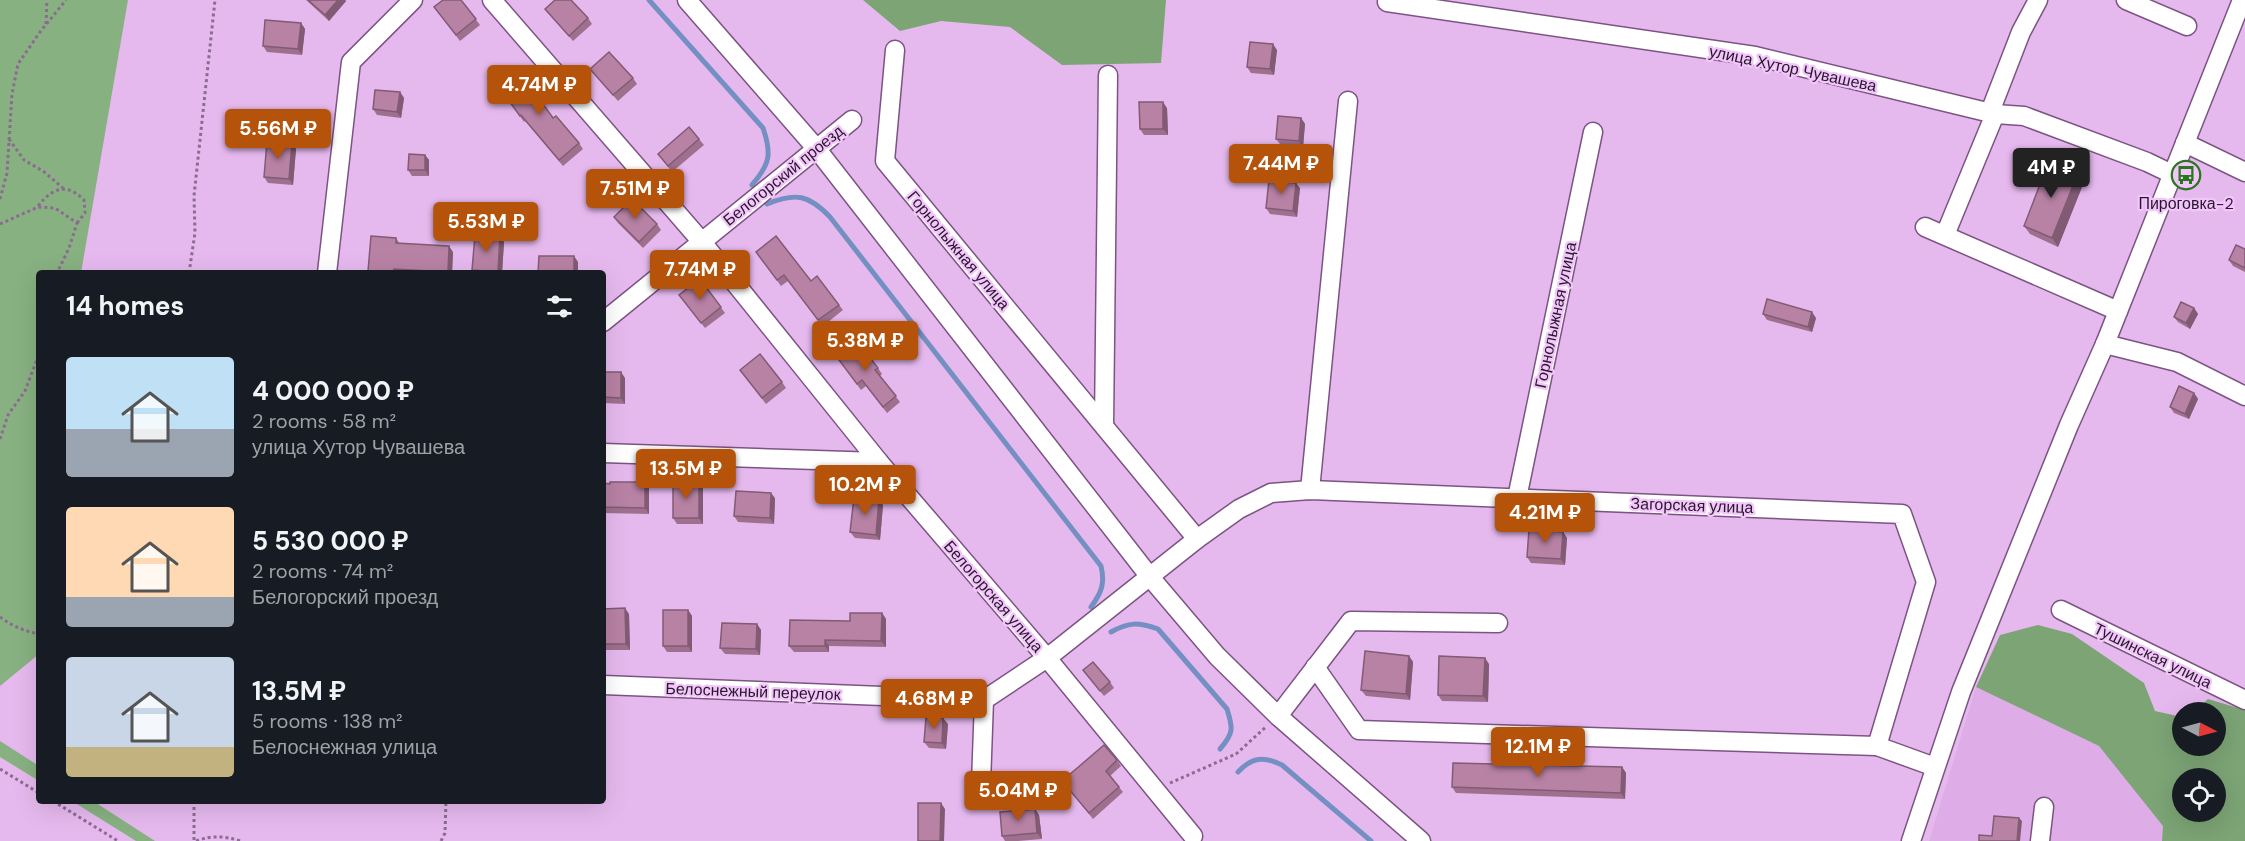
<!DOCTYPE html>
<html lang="en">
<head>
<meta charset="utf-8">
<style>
	:root { --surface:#171b24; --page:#20242c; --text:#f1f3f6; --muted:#9ea1a6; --accent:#b45309 }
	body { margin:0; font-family:"DM Sans",sans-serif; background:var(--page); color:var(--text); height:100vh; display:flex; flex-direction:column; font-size:22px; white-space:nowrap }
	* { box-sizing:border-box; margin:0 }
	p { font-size:20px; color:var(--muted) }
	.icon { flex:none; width:33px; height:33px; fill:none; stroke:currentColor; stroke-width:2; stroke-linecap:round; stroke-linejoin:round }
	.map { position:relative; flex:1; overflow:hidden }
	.drawer { position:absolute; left:36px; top:270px; width:570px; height:534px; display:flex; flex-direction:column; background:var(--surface); border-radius:6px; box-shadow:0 6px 24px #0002 }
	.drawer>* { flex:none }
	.needle { width:39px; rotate:96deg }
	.fabs { position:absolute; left:2172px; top:702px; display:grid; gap:12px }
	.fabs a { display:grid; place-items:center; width:54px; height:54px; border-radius:50%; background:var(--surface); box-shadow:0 6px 24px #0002; font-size:30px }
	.price { position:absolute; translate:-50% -51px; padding:0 14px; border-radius:6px; background:var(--accent); color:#fff; font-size:20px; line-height:39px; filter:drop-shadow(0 2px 3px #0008) }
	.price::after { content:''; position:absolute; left:50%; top:36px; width:18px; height:14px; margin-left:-9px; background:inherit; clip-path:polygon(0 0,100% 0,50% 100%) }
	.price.current { background:#222; color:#fff }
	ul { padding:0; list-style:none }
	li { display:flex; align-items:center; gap:18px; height:150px; padding:0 30px }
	li span { display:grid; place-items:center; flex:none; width:168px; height:120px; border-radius:6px; color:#555 }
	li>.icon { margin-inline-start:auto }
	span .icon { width:72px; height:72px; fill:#fffc; stroke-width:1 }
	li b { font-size:26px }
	h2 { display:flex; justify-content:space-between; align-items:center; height:72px; padding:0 30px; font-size:26px }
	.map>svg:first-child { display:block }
	.built { fill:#deace6 }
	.green { fill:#88b182 }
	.forest { fill:#7ca475; fill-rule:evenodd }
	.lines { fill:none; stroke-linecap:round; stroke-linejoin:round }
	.stream { stroke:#7490c2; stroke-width:5 }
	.minor-casing { stroke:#7c5483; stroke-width:21 }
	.path { stroke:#8b6c90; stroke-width:3; stroke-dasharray:3 3; stroke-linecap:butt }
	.minor { stroke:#fff; stroke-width:18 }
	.wall { fill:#9e708e }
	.shaded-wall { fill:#815b74 }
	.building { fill:#b882a5; stroke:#815b74; stroke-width:1.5 }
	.labels { text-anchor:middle; stroke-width:4.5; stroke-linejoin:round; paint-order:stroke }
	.street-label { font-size:16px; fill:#28182b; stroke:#f3c6fb }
	.poi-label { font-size:16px; fill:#28182b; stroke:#f3c6fb }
</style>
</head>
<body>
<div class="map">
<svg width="2245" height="841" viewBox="0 0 2245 841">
	<rect width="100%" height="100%" fill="#e6b9ee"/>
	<!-- built -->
	<path class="built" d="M1976,687L2099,746L2163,826L2162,841H1929Z"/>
	<!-- green -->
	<g class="green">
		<path d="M0,0H128L81,273H39V654L0,686Z"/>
		<path d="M0,741L39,766V781L0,757Z"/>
		<path d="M72,801H93L155,841H136Z"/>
	</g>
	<!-- forest -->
	<g class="forest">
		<path d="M863,0H1166L1161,63L1062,65L1010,27L941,21L900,31Z"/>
		<path d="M2038,625L2072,634L2144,683L2155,711L2182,717V746H2216V712H2194L2208,699L2245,710V841H2162L2163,826L2099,746L1976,687L2000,635ZM2182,778H2216V812H2182Z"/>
	</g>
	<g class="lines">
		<!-- stream -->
		<g class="stream">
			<path d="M649,0L763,128C772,154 770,164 752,185"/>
			<path d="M767,204C796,192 809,195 830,217L1101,566C1105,583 1102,592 1091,607"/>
			<path d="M1111,632C1129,622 1138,622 1158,629L1227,709C1233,728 1234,733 1220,749"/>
			<path d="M1238,772C1252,757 1264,756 1282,765L1371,841"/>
		</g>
		<!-- minor casing -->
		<g class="minor-casing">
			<g id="minor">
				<path d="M492,0L702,242L879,462L1047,658L1193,836"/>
				<path d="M687,0L816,148L1150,577L1217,656L1278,716L1421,841"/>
				<path d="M2126,0L2187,26"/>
				<path d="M1387,2L1755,56L1995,114L1945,235"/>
				<path d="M895,50L885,161L1197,539"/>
				<path d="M1990,112L2021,32L2038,0"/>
				<path d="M1995,114L2024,116L2147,162L2172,174"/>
				<path d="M2185,143L2245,172"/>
				<path d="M1925,227L2118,311"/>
				<path d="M327,273L351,62L413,0"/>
				<path d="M603,322L852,120"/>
				<path d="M2105,344L2177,362L2245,396"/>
				<path d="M1104,426L1108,75"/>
				<path d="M603,453L879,462"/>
				<path d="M1310,490L1348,101"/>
				<path d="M1517,498L1593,132"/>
				<path d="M2061,610L2245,700"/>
				<path d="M1315,667L1359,730L1877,746"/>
				<path d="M603,685L984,700L1047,658L1197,539L1239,509L1271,493L1310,490L1902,514L1926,582L1877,746L1935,767"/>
				<path d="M1278,716L1351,621L1498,623"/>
				<path d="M981,784L984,700"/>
				<path d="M1911,841L1961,692L2069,425L2105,344L2242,0"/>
				<path d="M2040,841L2044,807"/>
			</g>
		</g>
		<!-- path -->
		<g class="path">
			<path d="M46,24L47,0"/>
			<path d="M9,139L24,160L43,171L63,188"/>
			<path d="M0,199L7,173L12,94L18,64L40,32L66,0"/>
			<path d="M38,206C53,187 67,183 84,200L85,213L77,223"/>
			<path d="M0,224L38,207L55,208L77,223L69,248L57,273"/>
			<path d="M189,273L195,233L194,196L215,0"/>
			<path d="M0,439L8,415L25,391L39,354"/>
			<path d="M0,617C12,626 24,631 39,634"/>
			<path d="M0,769L39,793"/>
			<path d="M1170,783L1236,754L1267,726"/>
			<path d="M53,801L118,841"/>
			<path d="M194,801V841"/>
			<path d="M196,841C213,835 224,836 241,841"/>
			<path d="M441,841L445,833L446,801"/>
		</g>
		<!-- minor -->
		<use href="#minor" class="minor"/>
	</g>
	<!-- wall -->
	<g class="wall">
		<path d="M306,0H345L346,1L329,21Z"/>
		<path d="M461,0L480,25L460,41L434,7Z"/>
		<path d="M545,9L588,18L592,24L573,41Z"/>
		<path d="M301,23L305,29L302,55L267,52L263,46Z"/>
		<path d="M1277,50L1274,75L1251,73L1247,67Z"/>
		<path d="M590,69L633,78L637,84L618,101Z"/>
		<path d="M499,87L553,118L579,143L583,149L563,166L525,121L524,122Z"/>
		<path d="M400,92L404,98L401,118L377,115L373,109Z"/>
		<path d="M1167,108L1168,135H1144L1140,129Z"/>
		<path d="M1301,118L1305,124L1303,147L1280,144L1276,139Z"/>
		<path d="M699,139L704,145L672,172L658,154Z"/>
		<path d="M292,143L296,149L293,185L268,183L264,177Z"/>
		<path d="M425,155L429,160V176H412L408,170Z"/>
		<path d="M2084,182L2058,247L2030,234L2024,226Z"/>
		<path d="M1300,188L1297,217L1270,214L1266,208Z"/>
		<path d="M614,217L657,224L661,230L643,248L618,223Z"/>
		<path d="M500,236L504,242L502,273H474L472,270Z"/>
		<path d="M396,238L400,244L453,252L452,273H369L368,271Z"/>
		<path d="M2245,249V272L2233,266L2229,260Z"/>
		<path d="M756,252L811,281L839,305L843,310L823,326L788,281L781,286Z"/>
		<path d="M700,279L725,313L705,328L679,295Z"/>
		<path d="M2194,308L2198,314L2190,329L2178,322L2174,317Z"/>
		<path d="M1763,314L1816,318L1812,332L1767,320Z"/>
		<path d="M836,356L878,368L882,374L880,376L900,402L887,413L866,386L861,390Z"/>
		<path d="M740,370L782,382L786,388L766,404Z"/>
		<path d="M603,372L625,378V404L603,403Z"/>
		<path d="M2194,393L2198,399L2189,419L2174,413L2170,407Z"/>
		<path d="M645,482L649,488V514L603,513V483Z"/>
		<path d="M703,488V524H677L673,518Z"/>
		<path d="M775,498L774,524L738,522L734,516Z"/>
		<path d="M883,505L880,540L855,538L850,532Z"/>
		<path d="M1563,532L1567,538L1565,565L1531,563L1527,557Z"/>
		<path d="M603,609L629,614L630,650H604L603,648Z"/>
		<path d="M688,610L692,616V652H667L663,646Z"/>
		<path d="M882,613L886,619V647L829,646V652H794L789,646L850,621Z"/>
		<path d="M757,624L761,630L760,655L725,654L720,648Z"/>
		<path d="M1409,656L1413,662L1410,700L1366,696L1361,690Z"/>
		<path d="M1489,664L1488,702L1442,701L1438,695Z"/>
		<path d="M1083,670L1110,682L1114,688L1104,696Z"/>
		<path d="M948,724L946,749L929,748L924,742Z"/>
		<path d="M1117,760L1121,766L1110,776L1123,792L1093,819L1062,781Z"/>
		<path d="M1622,767L1626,773L1625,799L1456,793L1452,787Z"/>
		<path d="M1035,809L1039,815L1042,839L1018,841H1005L1002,836Z"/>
	</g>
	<!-- shaded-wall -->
	<g class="shaded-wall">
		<path d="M338,0H345L346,1L329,21L325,15Z"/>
		<path d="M301,23L305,29L302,55L298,49Z"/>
		<path d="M1273,44L1277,50L1274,75L1270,69Z"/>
		<path d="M400,92L404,98L401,118L397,112Z"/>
		<path d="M1163,102L1167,108L1168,135L1163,129Z"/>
		<path d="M1301,118L1305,124L1303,147L1299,141Z"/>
		<path d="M292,143L296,149L293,185L289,179Z"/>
		<path d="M425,155L429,160V176L425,170Z"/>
		<path d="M2078,173L2084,182L2058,247L2052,238Z"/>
		<path d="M1296,183L1300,188L1297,217L1293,211Z"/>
		<path d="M500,236L504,242L502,273H498V272Z"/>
		<path d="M449,246L453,252L452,273H449L448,272Z"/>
		<path d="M574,256L578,262V273H574Z"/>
		<path d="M2194,308L2198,314L2190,329L2186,323Z"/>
		<path d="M1812,312L1816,318L1812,332L1808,327Z"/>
		<path d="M621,372L625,378V404L621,398Z"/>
		<path d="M2194,393L2198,399L2189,419L2185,414Z"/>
		<path d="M645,482L649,488V514L645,508Z"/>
		<path d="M699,482L703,488V524L699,518Z"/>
		<path d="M771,493L775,498L774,524L770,518Z"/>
		<path d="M879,499L883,505L880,540L876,535Z"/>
		<path d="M1563,532L1567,538L1565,565L1561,559Z"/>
		<path d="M625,608L629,614L630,650L626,644Z"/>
		<path d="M688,610L692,616V652L688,646Z"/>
		<path d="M882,613L886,619V647L881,641Z"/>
		<path d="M757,624L761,630L760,655L756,649Z"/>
		<path d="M825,640L829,646V652L825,646Z"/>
		<path d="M1409,656L1413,662L1410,700L1406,694Z"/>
		<path d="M1485,658L1489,664L1488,702L1483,696Z"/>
		<path d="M943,718L948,724L946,749L942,743Z"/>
		<path d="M1622,767L1626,773L1625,799L1621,793Z"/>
		<path d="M941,803L945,809L944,841H940Z"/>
		<path d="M1035,809L1039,815L1042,839L1037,833Z"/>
		<path d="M2019,818L2022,821L2020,841H2017Z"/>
	</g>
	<!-- building -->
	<g class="building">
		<path d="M308,0H338L325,15Z"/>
		<path d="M443,0H461L476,19L456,35L434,7Z"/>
		<path d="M555,0H571L588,18L569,36L545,9Z"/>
		<path d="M265,20L301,23L298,49L263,46Z"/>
		<path d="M1250,42L1273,44L1270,69L1247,67Z"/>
		<path d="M609,52L633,78L613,95L590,69Z"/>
		<path d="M520,72L553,118L556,116L579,143L559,160L521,115L520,116L499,87Z"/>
		<path d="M375,90L400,92L397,112L373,109Z"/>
		<path d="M1139,102H1163V129H1140Z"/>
		<path d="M1278,116L1301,118L1299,141L1276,139Z"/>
		<path d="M689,127L699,139L668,166L658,154Z"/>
		<path d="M267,141L292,143L289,179L264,177Z"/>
		<path d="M409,154L425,155V170H408Z"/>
		<path d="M2049,161L2078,173L2052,238L2024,226Z"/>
		<path d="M1269,180L1296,183L1293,211L1266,208Z"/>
		<path d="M632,199L657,224L639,242L614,217Z"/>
		<path d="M475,235L500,236L498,272L472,270Z"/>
		<path d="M371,236L396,238V243L449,246L448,272L394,269L393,273L368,271Z"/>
		<path d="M776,236L811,281L817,276L839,305L818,320L784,275L777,280L756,252Z"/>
		<path d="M2236,245L2245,249V268L2229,260Z"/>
		<path d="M539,256H574V273H538Z"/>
		<path d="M700,279L721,307L701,323L679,295Z"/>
		<path d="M1767,299L1812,312L1808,327L1763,314Z"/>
		<path d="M2181,302L2194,308L2186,323L2174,317Z"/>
		<path d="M856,340L878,368L875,370L896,396L883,407L862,380L857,384L836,356Z"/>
		<path d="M760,354L782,382L762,398L740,370Z"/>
		<path d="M603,372H621V398L603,397Z"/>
		<path d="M2179,386L2194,393L2185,414L2170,407Z"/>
		<path d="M610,482H645V508L603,507V483L610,484Z"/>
		<rect x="673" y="482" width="26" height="36"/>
		<path d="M736,491L771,493L770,518L734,516Z"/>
		<path d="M854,497L879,499L876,535L850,532Z"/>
		<path d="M1529,529L1563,532L1561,559L1527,557Z"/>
		<path d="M625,608L626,644H603V609Z"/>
		<rect x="663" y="610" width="25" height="36"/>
		<path d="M850,613H882L881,641L825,640V646H789L790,620L850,621Z"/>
		<path d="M722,623L757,624L756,649L720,648Z"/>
		<path d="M1365,651L1409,656L1406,694L1361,690Z"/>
		<path d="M1439,656L1485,658L1483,696L1438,695Z"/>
		<path d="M1093,662L1110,682L1100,691L1083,670Z"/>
		<path d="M926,718H943L942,743L924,742Z"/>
		<path d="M1104,745L1117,760L1106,771L1119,787L1089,813L1062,781Z"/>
		<path d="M1453,763L1622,767L1621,793L1452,787Z"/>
		<path d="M918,803H941L940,841H918Z"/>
		<path d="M1035,809L1037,833L1002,836L1000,812Z"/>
		<path d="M1994,816L2019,818L2017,841H1979V835L1992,836Z"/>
	</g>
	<!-- icons -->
	<defs>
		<g id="bus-ring" transform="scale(1.5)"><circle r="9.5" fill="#f3c6fb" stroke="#29761d" stroke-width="1.5"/><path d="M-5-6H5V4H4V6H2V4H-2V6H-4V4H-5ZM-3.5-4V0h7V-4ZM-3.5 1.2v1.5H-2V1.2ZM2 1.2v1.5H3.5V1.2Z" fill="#29761d"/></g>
	</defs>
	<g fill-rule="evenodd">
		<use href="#bus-ring" x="2186" y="175"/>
	</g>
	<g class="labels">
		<!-- street labels -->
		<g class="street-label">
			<text transform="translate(1793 68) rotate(12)" y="6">улица Хутор Чувашева</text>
			<text transform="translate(783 175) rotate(-39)" y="6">Белогорский проезд</text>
			<text transform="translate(959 250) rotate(50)" y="6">Горнолыжная улица</text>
			<text transform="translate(1555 315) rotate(-78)" y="6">Горнолыжная улица</text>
			<text transform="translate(1692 505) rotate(2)" y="6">Загорская улица</text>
			<text transform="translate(994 596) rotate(49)" y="6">Белогорская улица</text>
			<text transform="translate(2153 655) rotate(26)" y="6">Тушинская улица</text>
			<text transform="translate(753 691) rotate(2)" y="6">Белоснежный переулок</text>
		</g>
		<!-- poi labels -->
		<g class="poi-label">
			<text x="2186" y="209">Пироговка-2</text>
		</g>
	</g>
</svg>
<div class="fabs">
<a><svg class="needle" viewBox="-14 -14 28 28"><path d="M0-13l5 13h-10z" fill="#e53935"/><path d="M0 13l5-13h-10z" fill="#9ea1a6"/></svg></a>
<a><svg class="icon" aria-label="locate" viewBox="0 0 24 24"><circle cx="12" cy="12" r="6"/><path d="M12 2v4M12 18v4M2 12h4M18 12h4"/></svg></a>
</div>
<b class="price" style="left:539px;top:116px">4.74M ₽</b>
<b class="price" style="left:278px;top:160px">5.56M ₽</b>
<b class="price" style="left:1281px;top:195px">7.44M ₽</b>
<b class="price current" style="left:2051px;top:199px">4M ₽</b>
<b class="price" style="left:635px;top:220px">7.51M ₽</b>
<b class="price" style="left:486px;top:253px">5.53M ₽</b>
<b class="price" style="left:700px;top:301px">7.74M ₽</b>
<b class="price" style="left:865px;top:372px">5.38M ₽</b>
<b class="price" style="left:686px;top:500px">13.5M ₽</b>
<b class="price" style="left:865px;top:516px">10.2M ₽</b>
<b class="price" style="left:1545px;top:544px">4.21M ₽</b>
<b class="price" style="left:934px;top:730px">4.68M ₽</b>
<b class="price" style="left:1538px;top:778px">12.1M ₽</b>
<b class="price" style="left:1018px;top:822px">5.04M ₽</b>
<section class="drawer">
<h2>14 homes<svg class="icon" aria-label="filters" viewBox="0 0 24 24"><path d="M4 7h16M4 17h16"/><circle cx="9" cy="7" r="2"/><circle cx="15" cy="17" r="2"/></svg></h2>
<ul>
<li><span style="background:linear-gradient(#bfe0f5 60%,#9aa5b1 0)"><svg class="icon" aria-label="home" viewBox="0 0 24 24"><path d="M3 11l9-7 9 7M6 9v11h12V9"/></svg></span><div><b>4 000 000 ₽</b><p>2 rooms · 58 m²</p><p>улица Хутор Чувашева</p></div></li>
<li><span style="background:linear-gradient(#ffd9b3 75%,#9aa5b1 0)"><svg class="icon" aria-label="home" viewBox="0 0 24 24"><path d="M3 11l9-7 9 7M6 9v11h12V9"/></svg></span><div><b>5 530 000 ₽</b><p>2 rooms · 74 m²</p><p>Белогорский проезд</p></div></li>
<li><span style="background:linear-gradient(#c9d6e8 75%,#c2b280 0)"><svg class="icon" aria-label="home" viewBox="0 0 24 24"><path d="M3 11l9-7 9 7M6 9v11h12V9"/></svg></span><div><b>13.5M ₽</b><p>5 rooms · 138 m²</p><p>Белоснежная улица</p></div></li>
</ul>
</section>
</div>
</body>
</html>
